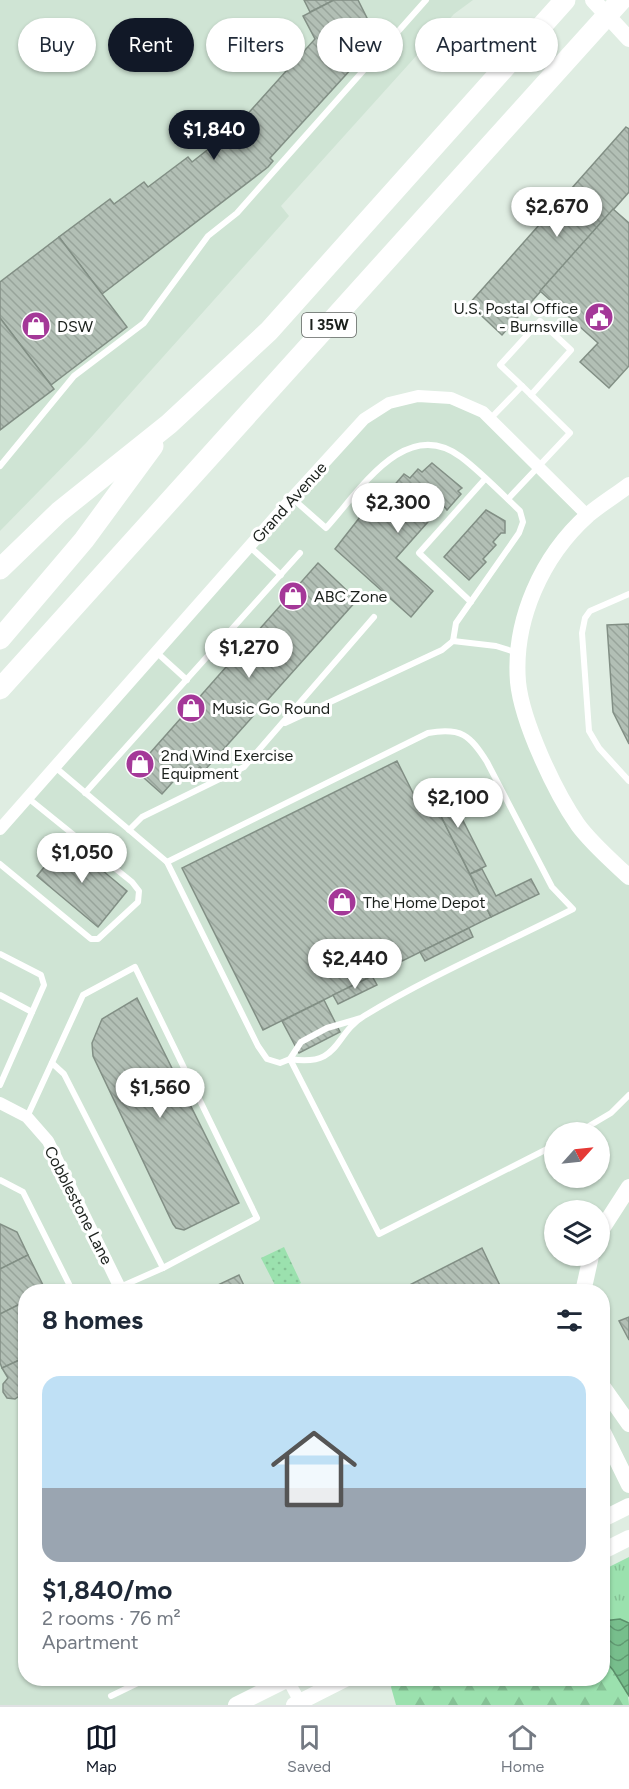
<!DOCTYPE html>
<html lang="en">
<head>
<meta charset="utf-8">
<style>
	:root { --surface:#fff; --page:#f2f2f3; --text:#1f2937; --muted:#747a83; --line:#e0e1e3; --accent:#111827 }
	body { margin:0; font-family:Figtree,sans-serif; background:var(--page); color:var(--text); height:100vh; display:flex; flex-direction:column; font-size:22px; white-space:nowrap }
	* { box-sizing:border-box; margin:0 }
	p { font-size:20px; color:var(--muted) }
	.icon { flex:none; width:33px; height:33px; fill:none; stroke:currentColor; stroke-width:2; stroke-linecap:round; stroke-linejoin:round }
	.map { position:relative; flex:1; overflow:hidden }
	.side { position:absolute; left:18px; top:1284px; width:592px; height:402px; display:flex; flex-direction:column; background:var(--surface); border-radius:24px; box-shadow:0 2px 4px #0004 }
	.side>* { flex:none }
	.top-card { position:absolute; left:18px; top:18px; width:594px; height:54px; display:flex; gap:12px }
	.needle { width:39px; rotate:63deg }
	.tools { position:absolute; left:544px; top:1122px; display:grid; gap:12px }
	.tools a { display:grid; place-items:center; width:66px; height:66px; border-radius:50%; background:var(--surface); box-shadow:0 2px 4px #0004; font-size:30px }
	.price { position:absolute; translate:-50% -51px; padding:0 14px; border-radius:21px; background:#fff; color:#222; font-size:20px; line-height:39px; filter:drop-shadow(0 2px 3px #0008) }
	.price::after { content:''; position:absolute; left:50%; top:36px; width:18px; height:14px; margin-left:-9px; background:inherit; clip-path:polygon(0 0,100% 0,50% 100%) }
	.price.on { background:var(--accent); color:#fff }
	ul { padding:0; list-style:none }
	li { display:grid; align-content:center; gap:12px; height:318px; padding:0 24px }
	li+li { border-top:2px solid var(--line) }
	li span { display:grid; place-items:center; height:186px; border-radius:18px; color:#555 }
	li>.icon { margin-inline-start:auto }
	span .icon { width:108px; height:108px; fill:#fffc; stroke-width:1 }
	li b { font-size:26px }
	h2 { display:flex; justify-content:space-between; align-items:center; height:72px; padding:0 24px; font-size:26px }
	.tag { padding:0 21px; border-radius:27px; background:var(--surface); box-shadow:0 2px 4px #0004; font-size:21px; line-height:54px }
	.tag.on { background:var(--accent); color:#fff }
	.tab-bar { display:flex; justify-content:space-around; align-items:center; height:84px; border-top:2px solid var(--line); background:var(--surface); font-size:16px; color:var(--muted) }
	.tab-bar a { display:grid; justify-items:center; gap:3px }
	.tab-bar .on { color:var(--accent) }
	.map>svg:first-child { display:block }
	.built { fill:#cfe4d4; fill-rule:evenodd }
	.grass { fill:url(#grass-tufts) }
	.forest { fill:url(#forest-firs) }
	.park { fill:url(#park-dots) }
	.water { fill:url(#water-waves); stroke:#5b8f6a; stroke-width:1.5 }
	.building { fill:url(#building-back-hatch); stroke:#828f85; stroke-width:1.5 }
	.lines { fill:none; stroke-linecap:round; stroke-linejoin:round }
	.lane { stroke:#fff; stroke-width:6 }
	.street { stroke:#fff; stroke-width:12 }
	.secondary { stroke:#fff; stroke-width:16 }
	.highway { stroke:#fff; stroke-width:21 }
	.labels { text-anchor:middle; stroke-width:6; stroke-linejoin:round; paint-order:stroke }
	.shield { fill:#fff; stroke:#5f6360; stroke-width:1.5 }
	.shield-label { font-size:15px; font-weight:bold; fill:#1b201c }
	.poi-label { font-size:16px; fill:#1b201c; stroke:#fff; text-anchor:start }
	.street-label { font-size:16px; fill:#1b201c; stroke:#fff }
</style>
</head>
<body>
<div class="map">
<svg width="629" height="1705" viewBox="0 0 629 1705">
	<defs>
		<pattern id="grass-tufts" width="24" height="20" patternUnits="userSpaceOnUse" patternTransform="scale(1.5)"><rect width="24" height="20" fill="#9be1ae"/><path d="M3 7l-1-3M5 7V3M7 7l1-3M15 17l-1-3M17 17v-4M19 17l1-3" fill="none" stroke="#85c195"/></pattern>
		<pattern id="forest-firs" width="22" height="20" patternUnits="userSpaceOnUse" patternTransform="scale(1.5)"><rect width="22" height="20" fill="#9be1ae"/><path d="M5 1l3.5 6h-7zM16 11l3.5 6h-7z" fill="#85c195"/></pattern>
		<pattern id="park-dots" width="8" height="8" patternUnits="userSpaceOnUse" patternTransform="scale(1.5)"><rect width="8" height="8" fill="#9be1ae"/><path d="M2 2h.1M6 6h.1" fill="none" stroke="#85c195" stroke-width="1.8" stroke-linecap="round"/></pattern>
		<pattern id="water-waves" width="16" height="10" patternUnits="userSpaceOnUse" patternTransform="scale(1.5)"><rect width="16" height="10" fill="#77be8c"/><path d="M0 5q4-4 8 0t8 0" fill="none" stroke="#619a72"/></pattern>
		<pattern id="building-back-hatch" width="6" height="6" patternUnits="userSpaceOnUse" patternTransform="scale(1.5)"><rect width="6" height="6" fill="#b2bfb5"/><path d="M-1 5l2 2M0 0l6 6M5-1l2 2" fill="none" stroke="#98a49b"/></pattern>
	</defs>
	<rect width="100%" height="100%" fill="#dfede2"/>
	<!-- built -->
	<g class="built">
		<path d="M0,0H473L454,14L281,206L289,216L86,443L0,531Z"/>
		<path d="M418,396L483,412L588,516L530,598L518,684L568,807L629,877V1506L603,1519V1292H26V1678L290,1679L236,1705H0V829L364,419ZM555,1132H600V1178H555ZM555,1210H600V1256H555Z"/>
	</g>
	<!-- grass -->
	<path class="grass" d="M629,1557V1623L620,1619L603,1621V1570Z"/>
	<!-- forest -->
	<path class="forest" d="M603,1659C615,1672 629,1686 629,1705H396L391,1687L395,1678H603Z"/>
	<!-- park -->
	<path class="park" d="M284,1247L301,1283L284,1291H278L261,1258Z"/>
	<!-- water -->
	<path class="water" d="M620,1619L629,1623V1696L613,1670L603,1659V1621Z"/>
	<!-- building -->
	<g class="building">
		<path d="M304,0H334L310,12Z"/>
		<path d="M334,0H358L367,18L336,34L352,68L270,158L273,161L268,167L102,294L59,237L110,199L114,204L144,182L148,187L188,157L192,162L234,129L315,39L303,16Z"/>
		<path d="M626,127L629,129V192L502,335L469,304Z"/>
		<path d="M613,209L629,223V366L609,388L580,362L598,343L540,291Z"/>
		<path d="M59,237L127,327L51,385L0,318V282Z"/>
		<path d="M0,318L54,389L0,430Z"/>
		<path d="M432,463L462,488L458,491L461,494L447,510L443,505L396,558L433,591L411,617L335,549L385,485L391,489L404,474L410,478L418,469L422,472Z"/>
		<path d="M486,510L505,521V533H501L493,542L496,545L483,559L486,562L469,580L444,557Z"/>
		<path d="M318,563L357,600L204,771L200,767L194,772L188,765L162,794L135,770Z"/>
		<path d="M629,624V744L613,712L607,625Z"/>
		<path d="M397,761L415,797L428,790L491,917L263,1030L182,868Z"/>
		<path d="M445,785L486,866L470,874L429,792Z"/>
		<path d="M66,840L127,891L98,927L37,876Z"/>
		<path d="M482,869L496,896L531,879L539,894L491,917L470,874Z"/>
		<path d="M469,928L473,937L425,961L420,952Z"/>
		<path d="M372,976L377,985L338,1004L333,995Z"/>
		<path d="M137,998L239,1203L184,1230L176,1228L173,1224L93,1056L92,1043L102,1019Z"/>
		<path d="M324,1000L340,1032L299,1053L282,1021Z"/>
		<path d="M0,1224L17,1232L28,1255L0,1269Z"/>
		<path d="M482,1248L503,1292H396Z"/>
		<path d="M28,1255L46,1291L26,1292V1301L0,1314V1269Z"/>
		<path d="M239,1275L247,1292H204L205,1291Z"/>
		<path d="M26,1301V1357L2,1368L0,1363V1314Z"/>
		<path d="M629,1317V1340L619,1321Z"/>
		<path d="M26,1357V1401L22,1394L15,1399L7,1398L3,1392V1384L8,1378L2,1368Z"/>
	</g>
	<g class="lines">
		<!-- lane -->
		<g class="lane">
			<path d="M522,386L500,365L540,321L571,350L531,395"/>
			<path d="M490,419L522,386L570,433L508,499"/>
			<path d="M0,466L74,376L144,323L208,236L237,213L426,0"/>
			<path d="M292,498L326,528C359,492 405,415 461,457C482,473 501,493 520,511L523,522L519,533L456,623L453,641"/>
			<path d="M250,547L281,575"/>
			<path d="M629,594L590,611L585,618L582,633L589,731L599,748L629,781"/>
			<path d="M471,602L419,553L485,479"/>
			<path d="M155,651L187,680"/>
			<path d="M285,723L442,650L453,641L496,646L518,653"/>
			<path d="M55,767L167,862L258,1046L267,1059L280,1063L290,1059L379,1234L555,1145"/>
			<path d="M85,793L300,553"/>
			<path d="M129,830L142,817L244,767L374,617"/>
			<path d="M167,862L428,733C461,727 470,735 487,762L552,887L573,909C504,944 430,976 364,1016C333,1035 341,1067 290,1059L301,1042L327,1028L361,1018"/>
			<path d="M0,864L91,939H98L138,902L139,891L132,882L28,798"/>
			<path d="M0,954L41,975L44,985L0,1085"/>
			<path d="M0,995L32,1012"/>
			<path d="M52,1063L64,1074L163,1268"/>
			<path d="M27,1117L83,995L135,967L257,1218L163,1268L120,1287"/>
			<path d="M579,1132L611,1113L629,1095"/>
			<path d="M0,1180L23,1192L73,1292"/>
			<path d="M111,1696L148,1678"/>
		</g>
		<!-- street -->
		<g class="street">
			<path d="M0,829L292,498L364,419L389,403L418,396L451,398L483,412L588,516"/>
			<path d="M0,1103L27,1117L48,1141L122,1292"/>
			<path d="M287,1678L300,1702"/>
		</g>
		<!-- secondary -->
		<g class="secondary">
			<path d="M593,0L629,39"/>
			<path d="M629,485C616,495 601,504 588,515C542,556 513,620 518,682C522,722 555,792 578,825C592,844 612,861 629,877"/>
			<path d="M600,1232L629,1187"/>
			<path d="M583,1292L591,1256"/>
			<path d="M603,1387L629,1424"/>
			<path d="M603,1432L629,1485"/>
			<path d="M603,1519L629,1506"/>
			<path d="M603,1551L629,1538"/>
			<path d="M236,1705L290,1678"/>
			<path d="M294,1705L347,1678"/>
		</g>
		<!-- highway -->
		<g class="highway">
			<path d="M0,569L59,512L169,424L269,331L565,0"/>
			<path d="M0,639L84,540L153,446"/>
			<path d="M0,689L621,0"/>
		</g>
	</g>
	<!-- icons -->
	<defs>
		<g id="civic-disc" transform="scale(1.5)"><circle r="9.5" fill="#a43898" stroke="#fff"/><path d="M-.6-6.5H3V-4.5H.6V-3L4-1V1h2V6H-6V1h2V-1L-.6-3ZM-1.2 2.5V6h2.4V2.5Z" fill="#fff"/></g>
		<g id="shop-disc" transform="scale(1.5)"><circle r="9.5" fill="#a43898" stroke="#fff"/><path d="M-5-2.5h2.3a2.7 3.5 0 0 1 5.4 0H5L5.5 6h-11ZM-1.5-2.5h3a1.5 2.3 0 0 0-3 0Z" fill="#fff"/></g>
	</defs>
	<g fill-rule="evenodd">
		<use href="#civic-disc" x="599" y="317"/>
		<use href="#shop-disc" x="36" y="326"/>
		<use href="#shop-disc" x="293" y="596"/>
		<use href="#shop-disc" x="191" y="708"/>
		<use href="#shop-disc" x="140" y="764"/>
		<use href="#shop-disc" x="342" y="902"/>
	</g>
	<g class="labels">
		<!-- shield labels -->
		<rect class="shield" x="302" y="313" width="54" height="24" rx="4.5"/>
		<g class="shield-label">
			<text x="329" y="330">I 35W</text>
		</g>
		<!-- poi labels -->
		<g class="poi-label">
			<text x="578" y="314" text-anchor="end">U.S. Postal Office<tspan x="578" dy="18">- Burnsville</tspan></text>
			<text x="57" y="332">DSW</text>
			<text x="314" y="602">ABC Zone</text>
			<text x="212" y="714">Music Go Round</text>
			<text x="161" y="761">2nd Wind Exercise<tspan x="161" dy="18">Equipment</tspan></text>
			<text x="363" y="908">The Home Depot</text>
		</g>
		<!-- street labels -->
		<g class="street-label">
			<text transform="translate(289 502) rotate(-48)" y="6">Grand Avenue</text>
			<text transform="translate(79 1205) rotate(63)" y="6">Cobblestone Lane</text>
		</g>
	</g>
</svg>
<div class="tools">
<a><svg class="needle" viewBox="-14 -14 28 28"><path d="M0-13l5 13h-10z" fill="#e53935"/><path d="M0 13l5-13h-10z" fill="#747a83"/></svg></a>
<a><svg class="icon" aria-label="layers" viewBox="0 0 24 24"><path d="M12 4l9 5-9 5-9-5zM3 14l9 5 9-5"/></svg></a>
</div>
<b class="price on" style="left:214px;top:161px">$1,840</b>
<b class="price" style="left:557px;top:238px">$2,670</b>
<b class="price" style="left:398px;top:534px">$2,300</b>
<b class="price" style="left:249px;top:679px">$1,270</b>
<b class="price" style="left:458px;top:829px">$2,100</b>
<b class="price" style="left:82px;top:884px">$1,050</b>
<b class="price" style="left:355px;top:990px">$2,440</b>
<b class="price" style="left:160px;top:1119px">$1,560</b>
<div class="top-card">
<a class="tag">Buy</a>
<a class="tag on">Rent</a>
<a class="tag">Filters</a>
<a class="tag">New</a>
<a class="tag">Apartment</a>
</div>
<section class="side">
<h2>8 homes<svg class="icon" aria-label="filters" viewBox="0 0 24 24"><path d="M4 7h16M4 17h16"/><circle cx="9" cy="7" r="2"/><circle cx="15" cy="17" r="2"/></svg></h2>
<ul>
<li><span style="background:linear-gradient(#bfe0f5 60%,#9aa5b1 0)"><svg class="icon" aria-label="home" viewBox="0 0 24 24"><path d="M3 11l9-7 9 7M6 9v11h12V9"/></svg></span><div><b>$1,840/mo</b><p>2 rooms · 76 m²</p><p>Apartment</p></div></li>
</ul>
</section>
</div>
<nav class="tab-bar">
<a class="on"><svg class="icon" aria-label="map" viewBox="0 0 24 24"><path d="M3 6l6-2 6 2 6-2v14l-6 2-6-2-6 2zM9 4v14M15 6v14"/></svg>Map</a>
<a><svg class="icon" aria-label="saved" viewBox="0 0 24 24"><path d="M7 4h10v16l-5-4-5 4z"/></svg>Saved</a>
<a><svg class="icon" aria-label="home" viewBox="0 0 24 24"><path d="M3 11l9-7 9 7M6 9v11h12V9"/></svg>Home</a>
</nav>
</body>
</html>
